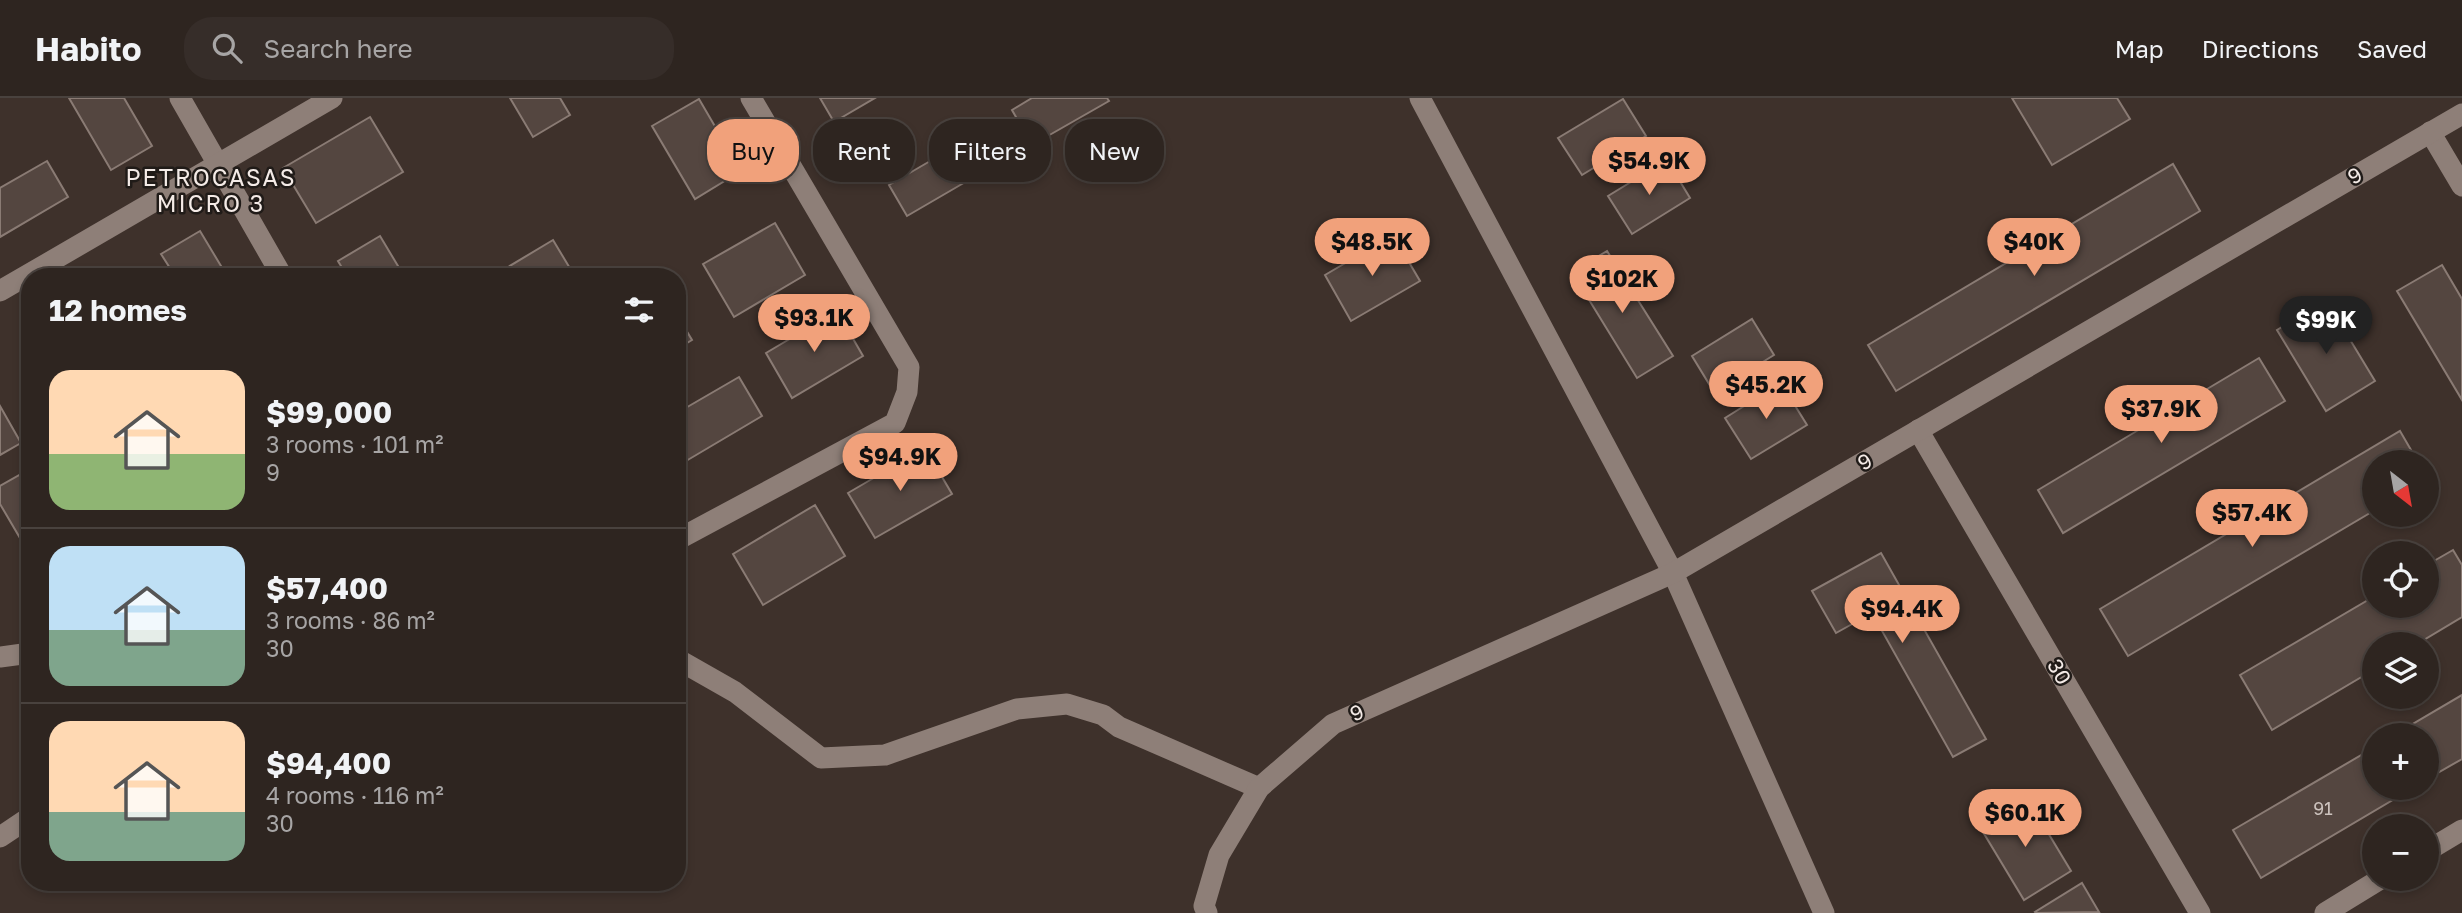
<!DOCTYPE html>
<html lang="en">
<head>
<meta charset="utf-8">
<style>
	:root { --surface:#2e2520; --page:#362d29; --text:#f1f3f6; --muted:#a7a5a5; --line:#49423e; --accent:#f1a17b }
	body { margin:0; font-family:"Golos Text",sans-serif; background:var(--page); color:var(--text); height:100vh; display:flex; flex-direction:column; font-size:26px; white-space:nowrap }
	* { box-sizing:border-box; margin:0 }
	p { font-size:23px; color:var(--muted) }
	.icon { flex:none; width:38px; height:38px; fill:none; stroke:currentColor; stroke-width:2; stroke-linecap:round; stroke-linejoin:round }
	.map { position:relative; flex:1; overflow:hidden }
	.panel { position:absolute; left:21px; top:170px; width:665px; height:623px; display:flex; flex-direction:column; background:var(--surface); border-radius:28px; box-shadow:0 4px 10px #0003,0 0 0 2px var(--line) }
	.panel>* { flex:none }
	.top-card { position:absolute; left:707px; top:21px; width:665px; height:63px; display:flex; gap:14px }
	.needle { width:46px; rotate:149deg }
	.tools { position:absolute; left:2362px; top:352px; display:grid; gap:14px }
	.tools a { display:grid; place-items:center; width:77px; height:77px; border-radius:50%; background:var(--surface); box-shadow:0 4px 10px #0003,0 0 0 2px var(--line); font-size:35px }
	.price { position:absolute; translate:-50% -60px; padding:0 16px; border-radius:24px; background:var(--accent); color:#111; font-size:23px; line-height:46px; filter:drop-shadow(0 2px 4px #0008) }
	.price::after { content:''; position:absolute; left:50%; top:42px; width:21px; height:16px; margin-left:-10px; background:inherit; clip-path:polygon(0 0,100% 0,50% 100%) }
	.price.on { background:#222; color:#fff }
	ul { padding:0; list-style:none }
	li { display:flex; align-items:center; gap:21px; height:175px; padding:0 28px }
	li+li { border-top:2px solid var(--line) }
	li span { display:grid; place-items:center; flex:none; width:196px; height:140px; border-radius:21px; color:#555 }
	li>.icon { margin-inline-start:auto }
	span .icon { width:84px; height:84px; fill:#fffc; stroke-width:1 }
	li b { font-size:30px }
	h2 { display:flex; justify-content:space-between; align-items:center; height:84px; padding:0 28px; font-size:30px }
	.chip { padding:0 24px; border-radius:28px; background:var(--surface); box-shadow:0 4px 10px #0003,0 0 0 2px var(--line); font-size:24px; line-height:63px }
	.chip.on { background:var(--accent); color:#111 }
	header { display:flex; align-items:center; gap:42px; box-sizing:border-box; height:98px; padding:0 35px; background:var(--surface); border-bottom:2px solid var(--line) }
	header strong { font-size:33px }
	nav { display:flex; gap:38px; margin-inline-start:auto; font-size:24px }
	.search { width:490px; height:63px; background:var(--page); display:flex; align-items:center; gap:18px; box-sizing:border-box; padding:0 24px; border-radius:28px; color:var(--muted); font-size:26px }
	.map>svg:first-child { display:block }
	.building { fill:#544640; stroke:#8a7b74; stroke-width:2 }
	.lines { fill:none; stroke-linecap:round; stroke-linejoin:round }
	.minor { stroke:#8e7f78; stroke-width:21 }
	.labels { text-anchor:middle; stroke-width:5; stroke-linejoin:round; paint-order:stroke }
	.number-label { font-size:18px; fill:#ccc2bd }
	.street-label { font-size:21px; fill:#f4ebe7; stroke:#201b18 }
	.neighbourhood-label { font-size:23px; letter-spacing:2px; fill:#f4ebe7; stroke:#201b18 }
</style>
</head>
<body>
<header>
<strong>Habito</strong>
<div class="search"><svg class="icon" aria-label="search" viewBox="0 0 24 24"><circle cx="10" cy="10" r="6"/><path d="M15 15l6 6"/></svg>Search here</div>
<nav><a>Map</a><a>Directions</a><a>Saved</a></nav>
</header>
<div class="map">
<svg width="2462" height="815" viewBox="0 0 2462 815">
	<rect width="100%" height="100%" fill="#3e312b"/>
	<!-- building -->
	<g class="building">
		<path d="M69,0H124L152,48L111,72Z"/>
		<path d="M510,0H560L570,17L533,39Z"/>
		<path d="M820,0H875L834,24Z"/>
		<path d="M1032,0H1107L1109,3L1032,47L1012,12Z"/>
		<path d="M2012,0H2117L2130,21L2052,67Z"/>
		<path d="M699,1L741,73L695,101L652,28Z"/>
		<path d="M1623,1L1646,38L1582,77L1558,40Z"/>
		<path d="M370,19L403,74L316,125L283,70Z"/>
		<path d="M968,41L986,72L907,118L889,87Z"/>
		<path d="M1667,62L1690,100L1632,136L1608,98Z"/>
		<path d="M47,63L68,99L0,139V90Z"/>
		<path d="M2173,66L2200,113L1896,293L1868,247Z"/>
		<path d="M775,125L805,177L734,219L703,166Z"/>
		<path d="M200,133L227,178H175L161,156Z"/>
		<path d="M1393,137L1420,183L1351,223L1325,177Z"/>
		<path d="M380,138L404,178H347L338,163Z"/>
		<path d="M553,142L574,177L493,178Z"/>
		<path d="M1607,153L1673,258L1637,280L1572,174Z"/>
		<path d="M2442,167L2462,201V302L2397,193Z"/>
		<path d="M2326,202L2375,283L2326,313L2277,232Z"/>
		<path d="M837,213L863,258L792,300L766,255Z"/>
		<path d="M677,217L692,242L677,251Z"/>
		<path d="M1752,221L1774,257L1714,294L1692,258Z"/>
		<path d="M2259,260L2285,303L2063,435L2038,392Z"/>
		<path d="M739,279L762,318L686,363L677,348V315Z"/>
		<path d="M1781,285L1807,327L1751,361L1725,320Z"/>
		<path d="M0,308L21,345L0,357Z"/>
		<path d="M2400,333L2418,364H2375V412L2128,558L2100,511Z"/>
		<path d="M925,350L952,396L875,440L848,395Z"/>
		<path d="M30,371V457L0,406V388Z"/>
		<path d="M815,407L845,458L763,507L733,456Z"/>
		<path d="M2453,452L2462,467V519L2417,546H2375V571L2272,632L2240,577L2375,498V508H2427V467Z"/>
		<path d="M1881,455L1986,641L1953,659L1872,515L1836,535L1812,493Z"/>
		<path d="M2462,597V661L2427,681V637H2394Z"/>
		<path d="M2375,649V690H2413L2261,780L2233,732Z"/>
		<path d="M2027,700L2071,773L2024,802L1980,729Z"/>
		<path d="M2082,785L2099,814L2036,815L2035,814Z"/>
	</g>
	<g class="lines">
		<!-- minor -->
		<g class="minor">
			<path d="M180,0L282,178"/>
			<path d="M1420,0L1673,475L1824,815"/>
			<path d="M2430,34L2462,88"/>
			<path d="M0,193L332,0"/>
			<path d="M1918,332L2200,815"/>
			<path d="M677,442L895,325L907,294L909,269L751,0"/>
			<path d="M0,559L30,555"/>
			<path d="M677,561L735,594L821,660L885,657L1017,611L1067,606L1103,617L1119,629L1259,690"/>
			<path d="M0,739L30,719"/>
			<path d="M2427,753L2462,732"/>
			<path d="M1207,815L1204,808L1219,757L1259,690L1333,626L1673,475L2462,16"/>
			<path d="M2325,815L2382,780"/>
		</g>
	</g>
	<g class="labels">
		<!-- number labels -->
		<g class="number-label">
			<text x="2323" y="717">91</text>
		</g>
		<!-- street labels -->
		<g class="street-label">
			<text transform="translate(2355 78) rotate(-30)" y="7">9</text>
			<text transform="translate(1865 364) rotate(-30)" y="7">9</text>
			<text transform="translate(2059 574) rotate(60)" y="7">30</text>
			<text transform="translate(1357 615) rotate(-24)" y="7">9</text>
		</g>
		<!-- neighbourhood labels -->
		<g class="neighbourhood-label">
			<text x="211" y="88">PETROCASAS<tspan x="211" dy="26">MICRO 3</tspan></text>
		</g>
	</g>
</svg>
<div class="tools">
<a><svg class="needle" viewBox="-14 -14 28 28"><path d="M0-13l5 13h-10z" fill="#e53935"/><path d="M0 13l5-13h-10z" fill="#a7a5a5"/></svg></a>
<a><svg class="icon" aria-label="locate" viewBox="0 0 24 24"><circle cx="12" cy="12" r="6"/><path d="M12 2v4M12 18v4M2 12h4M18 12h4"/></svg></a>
<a><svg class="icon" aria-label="layers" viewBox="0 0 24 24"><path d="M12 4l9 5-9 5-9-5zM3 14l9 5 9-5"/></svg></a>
<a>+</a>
<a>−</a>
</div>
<b class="price" style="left:1649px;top:99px">$54.9K</b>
<b class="price" style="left:1372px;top:180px">$48.5K</b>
<b class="price" style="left:2034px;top:180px">$40K</b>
<b class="price" style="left:1622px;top:217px">$102K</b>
<b class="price" style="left:814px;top:256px">$93.1K</b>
<b class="price on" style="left:2326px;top:258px">$99K</b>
<b class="price" style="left:1766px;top:323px">$45.2K</b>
<b class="price" style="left:2161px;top:347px">$37.9K</b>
<b class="price" style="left:900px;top:395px">$94.9K</b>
<b class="price" style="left:2252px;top:451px">$57.4K</b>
<b class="price" style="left:1902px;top:547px">$94.4K</b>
<b class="price" style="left:2025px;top:751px">$60.1K</b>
<div class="top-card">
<a class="chip on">Buy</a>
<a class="chip">Rent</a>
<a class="chip">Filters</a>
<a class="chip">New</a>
</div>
<section class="panel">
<h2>12 homes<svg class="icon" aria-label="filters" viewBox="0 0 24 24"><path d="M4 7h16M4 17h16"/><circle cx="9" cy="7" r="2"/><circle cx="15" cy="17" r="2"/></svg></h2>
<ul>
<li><span style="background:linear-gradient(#ffd9b3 60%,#8fb573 0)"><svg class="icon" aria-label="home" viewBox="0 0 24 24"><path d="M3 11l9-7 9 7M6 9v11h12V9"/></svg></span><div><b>$99,000</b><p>3 rooms · 101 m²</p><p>9</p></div></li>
<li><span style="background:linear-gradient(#bfe0f5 60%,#7fa58c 0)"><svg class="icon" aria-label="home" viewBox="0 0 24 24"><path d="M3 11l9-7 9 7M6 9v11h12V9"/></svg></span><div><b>$57,400</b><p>3 rooms · 86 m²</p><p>30</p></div></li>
<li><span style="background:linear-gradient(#ffd9b3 65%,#7fa58c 0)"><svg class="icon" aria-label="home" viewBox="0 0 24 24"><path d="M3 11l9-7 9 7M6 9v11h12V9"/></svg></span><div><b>$94,400</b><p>4 rooms · 116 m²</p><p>30</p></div></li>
</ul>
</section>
</div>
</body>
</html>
